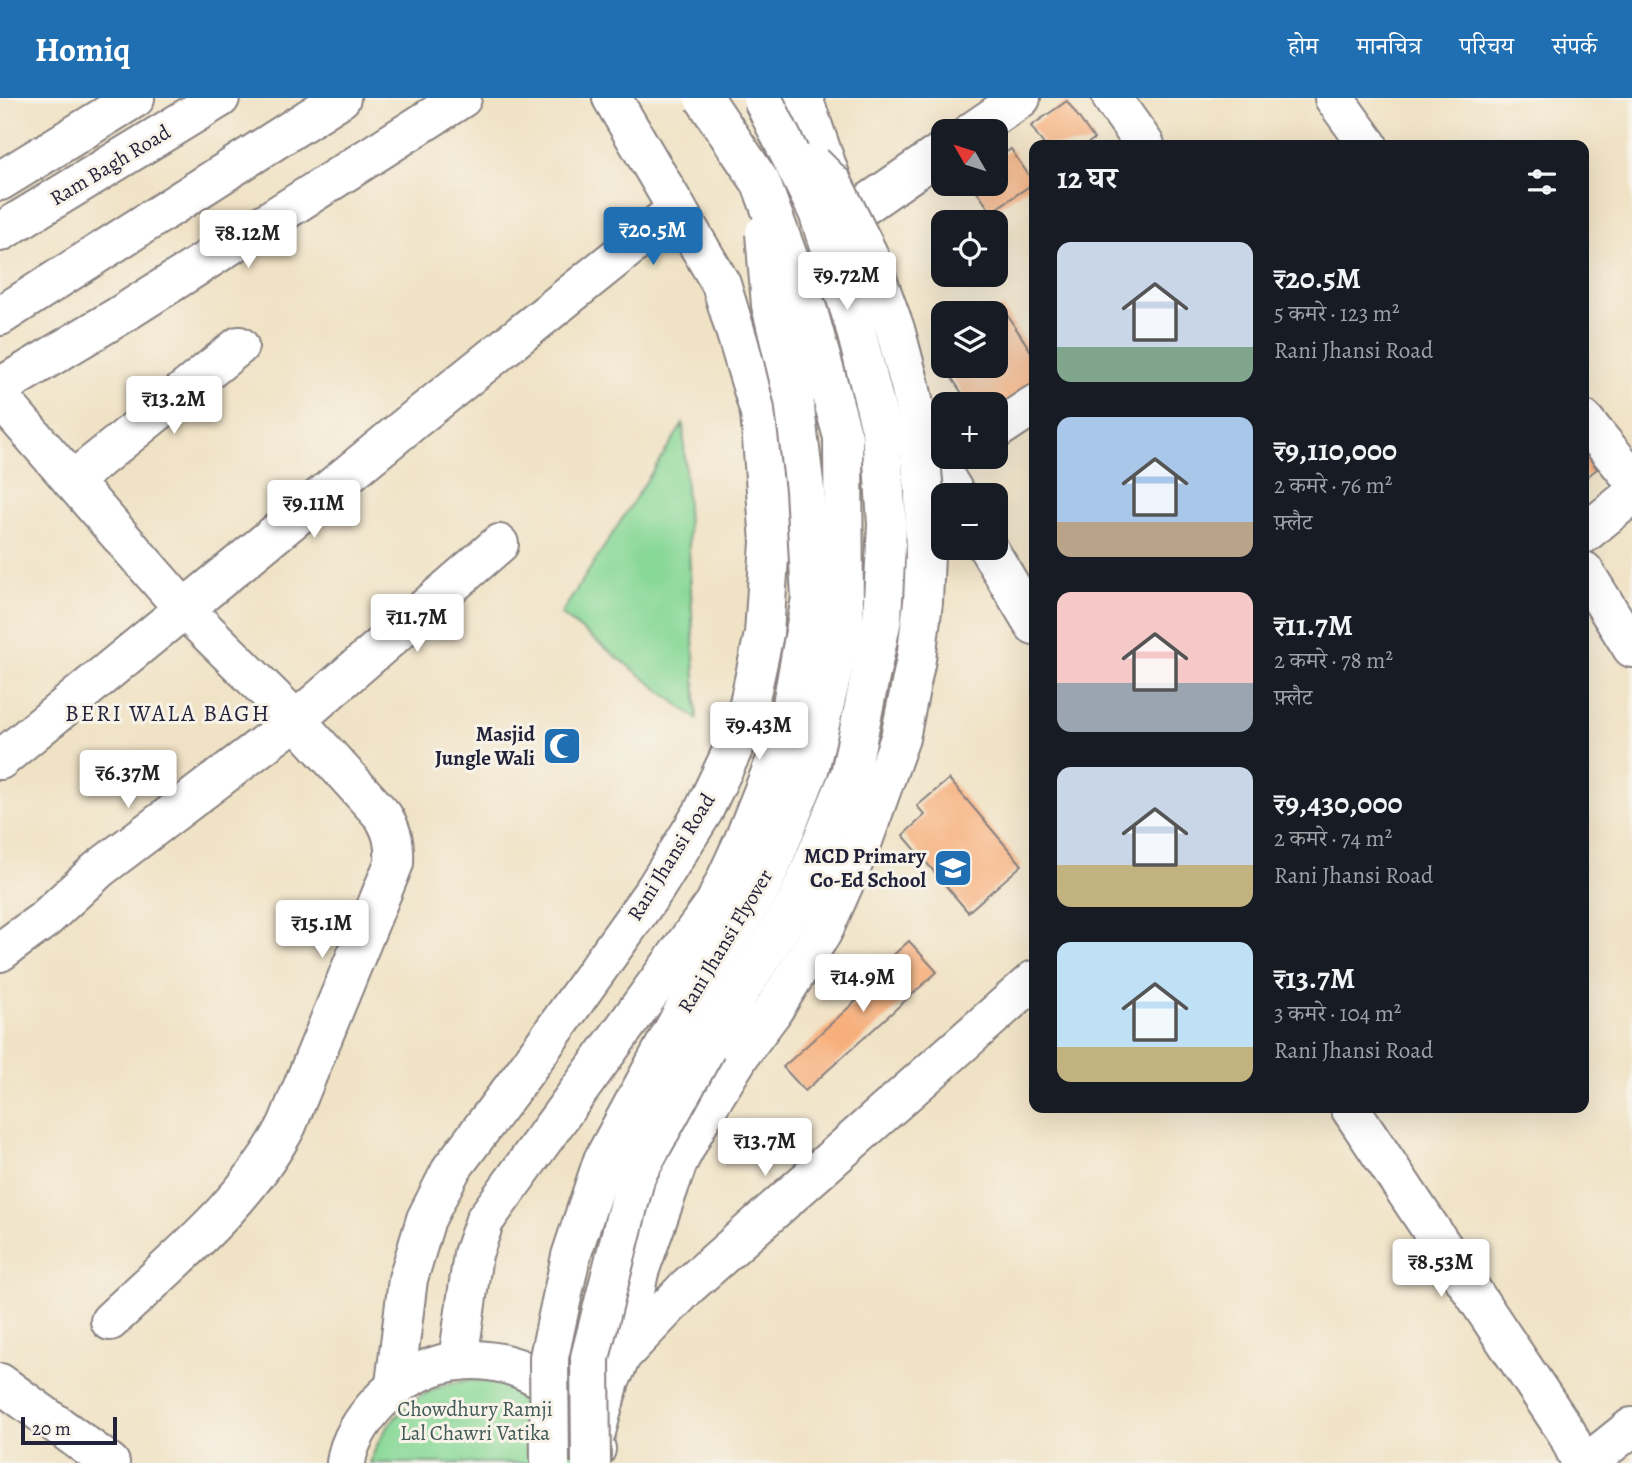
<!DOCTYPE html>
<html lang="hi">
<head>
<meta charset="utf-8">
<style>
	:root { --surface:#171b24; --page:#242831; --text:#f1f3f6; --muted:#9ea1a6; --accent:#1f6fb2 }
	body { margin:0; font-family:Alegreya,"Noto Serif Devanagari",serif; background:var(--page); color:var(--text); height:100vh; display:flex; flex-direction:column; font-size:26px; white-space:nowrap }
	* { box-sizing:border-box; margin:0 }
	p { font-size:23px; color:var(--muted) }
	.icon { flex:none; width:38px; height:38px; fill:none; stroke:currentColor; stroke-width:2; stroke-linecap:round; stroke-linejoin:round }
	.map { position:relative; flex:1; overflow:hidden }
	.drawer { position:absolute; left:1029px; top:42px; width:560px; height:973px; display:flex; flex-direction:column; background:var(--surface); border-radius:14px; box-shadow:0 7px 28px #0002 }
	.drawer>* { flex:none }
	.needle { width:46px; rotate:309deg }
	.buttons { position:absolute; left:931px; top:21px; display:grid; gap:14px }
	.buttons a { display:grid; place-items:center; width:77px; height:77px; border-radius:14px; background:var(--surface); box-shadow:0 7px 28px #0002; font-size:35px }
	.scale { position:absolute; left:21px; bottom:18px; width:96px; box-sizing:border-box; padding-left:7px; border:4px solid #22223b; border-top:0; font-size:19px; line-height:24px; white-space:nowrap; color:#22223b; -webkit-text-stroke:5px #f7f3e8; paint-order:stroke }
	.price { position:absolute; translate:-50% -60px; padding:0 16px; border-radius:7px; background:#fff; color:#222; font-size:23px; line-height:46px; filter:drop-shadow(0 2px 4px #0008) }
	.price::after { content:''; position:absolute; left:50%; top:42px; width:21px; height:16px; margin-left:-10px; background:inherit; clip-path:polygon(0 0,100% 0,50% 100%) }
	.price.on { background:var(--accent); color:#fff }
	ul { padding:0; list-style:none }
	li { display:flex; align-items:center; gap:21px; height:175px; padding:0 28px }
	li span { display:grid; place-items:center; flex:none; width:196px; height:140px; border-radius:14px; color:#555 }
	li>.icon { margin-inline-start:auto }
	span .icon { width:84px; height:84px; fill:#fffc; stroke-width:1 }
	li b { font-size:30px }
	h2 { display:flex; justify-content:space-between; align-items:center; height:84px; padding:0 28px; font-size:30px }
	header { display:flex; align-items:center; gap:42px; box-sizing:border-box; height:98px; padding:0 35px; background:var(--accent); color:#fff }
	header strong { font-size:33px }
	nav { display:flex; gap:38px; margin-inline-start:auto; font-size:24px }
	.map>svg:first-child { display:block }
	.green { fill:#88d897; stroke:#557d69; stroke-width:2 }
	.building { fill:#f7af7c }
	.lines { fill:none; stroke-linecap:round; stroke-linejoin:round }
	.minor-casing { stroke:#898280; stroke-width:42 }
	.major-casing { stroke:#898280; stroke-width:42 }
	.minor { stroke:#fff; stroke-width:38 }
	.major { stroke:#fff; stroke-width:38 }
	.major-bridge-casing { stroke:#898280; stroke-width:42; stroke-linecap:butt }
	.major-bridge { stroke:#fff; stroke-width:38 }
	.labels { text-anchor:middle; stroke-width:6; stroke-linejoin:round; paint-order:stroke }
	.street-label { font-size:21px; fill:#22223b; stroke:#f7f3e8 }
	.poi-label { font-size:21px; font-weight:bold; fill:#22223b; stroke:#f7f3e8; text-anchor:end }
	.park-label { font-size:21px; fill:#415957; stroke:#f7f3e8 }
	.neighbourhood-label { font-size:23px; letter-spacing:2px; fill:#22223b; stroke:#f7f3e8 }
</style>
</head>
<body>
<header>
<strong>Homiq</strong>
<nav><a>होम</a><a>मानचित्र</a><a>परिचय</a><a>संपर्क</a></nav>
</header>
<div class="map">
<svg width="1632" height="1365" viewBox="0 0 1632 1365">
	<rect width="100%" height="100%" fill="#f7f3e8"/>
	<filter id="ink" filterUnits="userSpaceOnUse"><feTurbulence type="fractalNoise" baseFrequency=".0143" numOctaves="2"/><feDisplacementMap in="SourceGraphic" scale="14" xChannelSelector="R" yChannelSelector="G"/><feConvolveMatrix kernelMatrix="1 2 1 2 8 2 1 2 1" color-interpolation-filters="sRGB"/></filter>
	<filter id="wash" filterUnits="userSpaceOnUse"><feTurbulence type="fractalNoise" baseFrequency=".00686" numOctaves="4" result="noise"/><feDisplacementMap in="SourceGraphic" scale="28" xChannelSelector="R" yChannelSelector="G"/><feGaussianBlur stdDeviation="1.57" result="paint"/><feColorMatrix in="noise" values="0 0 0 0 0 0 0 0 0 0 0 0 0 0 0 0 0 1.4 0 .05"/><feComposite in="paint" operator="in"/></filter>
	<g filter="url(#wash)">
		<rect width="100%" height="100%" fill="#f0e2c5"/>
		<!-- green -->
		<g class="green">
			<path d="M683,326L697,621L561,516Z"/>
			<path d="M473,1282C529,1286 562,1312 581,1365H370C385,1317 423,1286 473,1282Z"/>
		</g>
		<g id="blocks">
			<!-- building -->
			<g class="building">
				<path d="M1067,3L1094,41L1085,47H1044L1031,28Z"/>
				<path d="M1011,51L1034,85L991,114L972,86H996V61Z"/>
				<path d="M1002,209L1034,258V285L996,311V306H969L944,268H996V214Z"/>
				<path d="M943,248V267L935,254Z"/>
				<path d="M1584,353L1597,371L1584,381Z"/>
				<path d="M949,681L1022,767L968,814L903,737L925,717L917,708Z"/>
				<path d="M909,843L937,874L805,993L783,969L867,893L861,886Z"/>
			</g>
		</g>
	</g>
	<g filter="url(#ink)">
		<use href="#blocks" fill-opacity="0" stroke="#898280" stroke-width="2"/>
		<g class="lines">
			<!-- minor casing -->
			<g class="minor-casing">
				<g id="minor">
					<path d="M1112,0L1145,47"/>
					<path d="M1334,0L1368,47"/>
					<path d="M973,33L1021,0"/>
					<path d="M0,83L135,0"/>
					<path d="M845,121L943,53"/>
					<path d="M0,289L119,218L462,0"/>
					<path d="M0,300L183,510L296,622L383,718C393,734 395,747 394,765L287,1027C246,1106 174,1162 110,1223"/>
					<path d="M1584,322L1632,380"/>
					<path d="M996,332L1034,307"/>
					<path d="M72,383L239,248"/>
					<path d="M1584,436L1632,397"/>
					<path d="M1584,473L1632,550"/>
					<path d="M0,662L419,318L677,111"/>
					<path d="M0,854L44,822L99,771L296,622L499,446"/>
					<path d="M1350,1010L1567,1335L1581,1365"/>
					<path d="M0,1285L110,1365"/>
					<path d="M1587,1365L1632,1329"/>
				</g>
			</g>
			<!-- major casing -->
			<g class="major-casing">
				<g id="major">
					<path d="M803,0L837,97"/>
					<path d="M0,134L220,0"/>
					<path d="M0,218L341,0"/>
					<path d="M918,329L924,344L956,397"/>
					<path d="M988,450L1034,527"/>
					<path d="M622,1257L639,1174L678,1064L700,1022L742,954"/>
					<path d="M458,1263L473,1156L485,1122"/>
					<path d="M395,1286L408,1181L426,1121L452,1070L523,976L655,791L703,714L744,628L764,536L770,444L760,315L721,186L612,0"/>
					<path d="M596,1334L610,1283L622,1257L688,1188L1034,882"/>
					<path d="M346,1365C348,1343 364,1320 379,1304C438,1241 534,1251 584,1321C589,1329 593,1341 596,1351"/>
				</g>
			</g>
			<!-- minor -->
			<use href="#minor" class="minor"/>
			<!-- major -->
			<use href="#major" class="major"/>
			<!-- major-bridge casing -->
			<g class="major-bridge-casing">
				<g id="major-bridge">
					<path d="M742,954L772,914L823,833L863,743L900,640L916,561L923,504L925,457L924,394L917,322L910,287L895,231L868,156L833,86L813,66"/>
					<path d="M485,1122L715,805L743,744L787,634L811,500L805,392L794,302L771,207L765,135"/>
					<path d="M550,1365L549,1259L571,1158L603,1062L688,905L763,787L809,672L844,525L843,339L808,213L761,85L704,0"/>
					<path d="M591,1365L590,1260L636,1077L721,923L797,804L850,676L882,521L887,427L881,331L854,225L818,114L762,0"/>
				</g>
			</g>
			<!-- major-bridge -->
			<use href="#major-bridge" class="major-bridge"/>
		</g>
	</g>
	<!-- icons -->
	<defs>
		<g id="mosque-square" transform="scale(2.0125)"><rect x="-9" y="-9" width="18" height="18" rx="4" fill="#1f6fb2" stroke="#f7f3e8"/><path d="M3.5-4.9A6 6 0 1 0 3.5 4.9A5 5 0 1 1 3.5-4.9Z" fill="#fff"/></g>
		<g id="school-square" transform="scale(2.0125)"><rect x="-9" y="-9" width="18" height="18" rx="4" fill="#1f6fb2" stroke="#f7f3e8"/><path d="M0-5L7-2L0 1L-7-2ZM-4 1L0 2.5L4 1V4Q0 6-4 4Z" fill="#fff"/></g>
	</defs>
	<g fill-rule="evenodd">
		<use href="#mosque-square" x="562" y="648"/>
		<use href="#school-square" x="953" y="770"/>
	</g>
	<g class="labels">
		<!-- street labels -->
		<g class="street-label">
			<text transform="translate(110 67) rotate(-31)" y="7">Ram Bagh Road</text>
			<text transform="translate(671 759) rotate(-58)" y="7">Rani Jhansi Road</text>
			<text transform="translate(725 843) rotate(-59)" y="7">Rani Jhansi Flyover</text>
		</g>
		<!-- poi labels -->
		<g class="poi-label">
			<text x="535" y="643">Masjid<tspan x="535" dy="24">Jungle Wali</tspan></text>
			<text x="926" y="765">MCD Primary<tspan x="926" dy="24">Co-Ed School</tspan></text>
		</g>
		<!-- park labels -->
		<g class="park-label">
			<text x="475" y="1318">Chowdhury Ramji<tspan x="475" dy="24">Lal Chawri Vatika</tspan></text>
		</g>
		<!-- neighbourhood labels -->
		<g class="neighbourhood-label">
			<text x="168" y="623">BERI WALA BAGH</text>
		</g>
	</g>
</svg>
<div class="buttons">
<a><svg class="needle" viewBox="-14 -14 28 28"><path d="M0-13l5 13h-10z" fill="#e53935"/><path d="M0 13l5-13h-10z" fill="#9ea1a6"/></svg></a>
<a><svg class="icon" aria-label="locate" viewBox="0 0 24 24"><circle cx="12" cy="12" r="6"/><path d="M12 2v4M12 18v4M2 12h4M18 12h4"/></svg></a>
<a><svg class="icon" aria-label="layers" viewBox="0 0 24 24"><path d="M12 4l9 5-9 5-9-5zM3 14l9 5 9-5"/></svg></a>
<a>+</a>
<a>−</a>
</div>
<div class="scale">20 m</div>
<b class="price on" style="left:653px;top:169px">₹20.5M</b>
<b class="price" style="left:248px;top:172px">₹8.12M</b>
<b class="price" style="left:847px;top:214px">₹9.72M</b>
<b class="price" style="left:174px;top:338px">₹13.2M</b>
<b class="price" style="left:314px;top:442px">₹9.11M</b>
<b class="price" style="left:417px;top:556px">₹11.7M</b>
<b class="price" style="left:759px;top:664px">₹9.43M</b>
<b class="price" style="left:128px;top:712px">₹6.37M</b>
<b class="price" style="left:322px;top:862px">₹15.1M</b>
<b class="price" style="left:863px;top:916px">₹14.9M</b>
<b class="price" style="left:765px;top:1080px">₹13.7M</b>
<b class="price" style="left:1441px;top:1201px">₹8.53M</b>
<section class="drawer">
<h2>12 घर<svg class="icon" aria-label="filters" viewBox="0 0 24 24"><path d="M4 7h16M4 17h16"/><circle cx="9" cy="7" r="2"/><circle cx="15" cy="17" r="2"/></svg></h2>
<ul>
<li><span style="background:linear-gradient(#c9d6e8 75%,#7fa58c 0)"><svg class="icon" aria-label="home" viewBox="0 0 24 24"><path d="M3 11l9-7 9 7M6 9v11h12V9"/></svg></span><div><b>₹20.5M</b><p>5 कमरे · 123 m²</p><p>Rani Jhansi Road</p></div></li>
<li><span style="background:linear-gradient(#a9c7e8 75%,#b9a48a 0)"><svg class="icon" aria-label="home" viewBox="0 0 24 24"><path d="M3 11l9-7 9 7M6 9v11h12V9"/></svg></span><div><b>₹9,110,000</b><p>2 कमरे · 76 m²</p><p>फ़्लैट</p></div></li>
<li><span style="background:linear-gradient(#f6c9c9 65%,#9aa5b1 0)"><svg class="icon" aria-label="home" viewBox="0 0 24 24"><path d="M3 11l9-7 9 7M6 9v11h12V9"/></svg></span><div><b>₹11.7M</b><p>2 कमरे · 78 m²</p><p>फ़्लैट</p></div></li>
<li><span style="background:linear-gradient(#c9d6e8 70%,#c2b280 0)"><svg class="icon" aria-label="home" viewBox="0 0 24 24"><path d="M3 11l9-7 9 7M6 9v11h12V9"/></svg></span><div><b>₹9,430,000</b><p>2 कमरे · 74 m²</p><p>Rani Jhansi Road</p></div></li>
<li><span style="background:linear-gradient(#bfe0f5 75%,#c2b280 0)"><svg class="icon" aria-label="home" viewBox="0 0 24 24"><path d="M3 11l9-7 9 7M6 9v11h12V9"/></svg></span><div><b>₹13.7M</b><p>3 कमरे · 104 m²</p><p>Rani Jhansi Road</p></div></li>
</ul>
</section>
</div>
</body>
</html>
